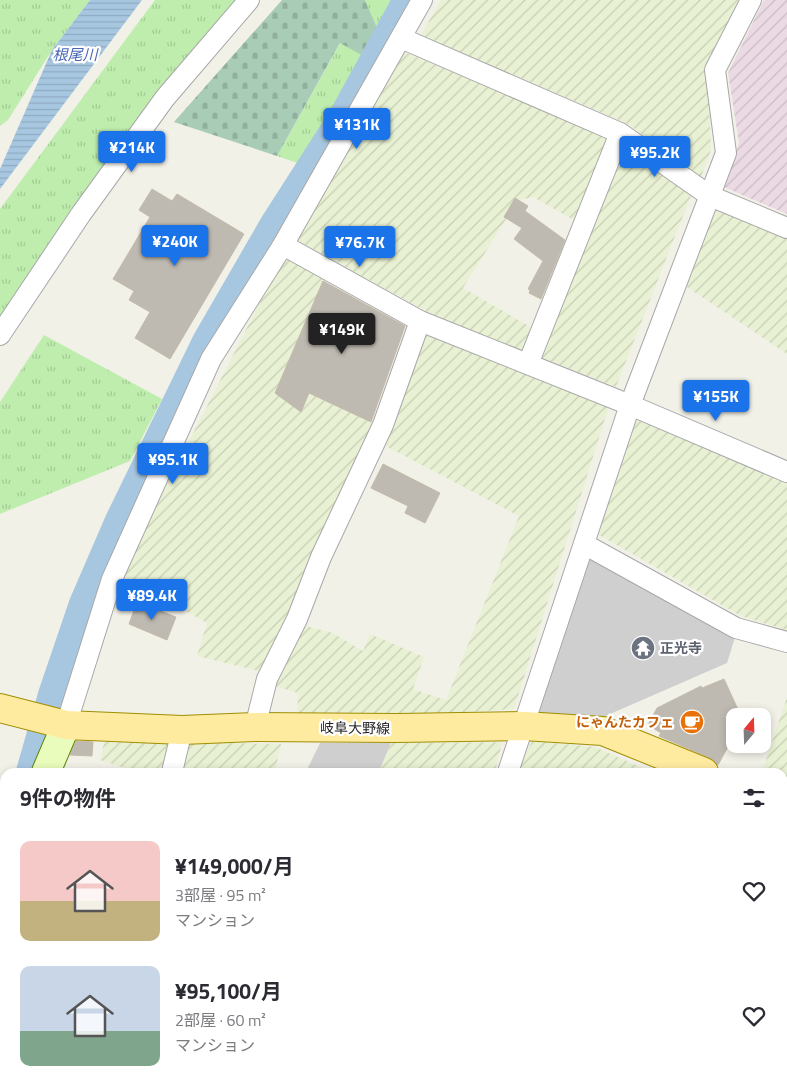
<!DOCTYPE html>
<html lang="ja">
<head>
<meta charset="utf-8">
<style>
	:root { --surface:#fff; --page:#f2f2f3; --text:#2b2b33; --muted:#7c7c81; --accent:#1a73e8 }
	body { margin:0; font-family:"Titillium Web","Noto Sans JP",sans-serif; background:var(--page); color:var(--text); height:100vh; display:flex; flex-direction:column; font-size:19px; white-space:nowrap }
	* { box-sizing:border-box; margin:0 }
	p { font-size:16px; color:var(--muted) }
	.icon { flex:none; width:28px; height:28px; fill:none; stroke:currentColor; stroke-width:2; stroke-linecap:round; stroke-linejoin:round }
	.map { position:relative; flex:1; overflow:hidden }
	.side { position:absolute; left:0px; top:768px; width:788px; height:321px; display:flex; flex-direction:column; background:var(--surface); border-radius:15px 15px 0 0; box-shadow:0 2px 8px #0003 }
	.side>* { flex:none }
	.needle { width:32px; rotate:19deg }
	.tools { position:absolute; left:726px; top:708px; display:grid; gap:10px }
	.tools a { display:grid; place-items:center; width:45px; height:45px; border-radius:10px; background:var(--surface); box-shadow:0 2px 8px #0003; font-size:25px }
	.price { position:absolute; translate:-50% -42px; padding:0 11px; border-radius:5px; background:var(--accent); color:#fff; font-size:16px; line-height:32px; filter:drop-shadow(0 1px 2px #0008) }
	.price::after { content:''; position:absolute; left:50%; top:30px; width:15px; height:11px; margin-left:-8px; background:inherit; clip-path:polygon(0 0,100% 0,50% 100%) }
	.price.current { background:#222; color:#fff }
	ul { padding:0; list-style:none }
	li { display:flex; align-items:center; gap:15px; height:125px; padding:0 20px }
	li span { display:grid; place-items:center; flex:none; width:140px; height:100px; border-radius:10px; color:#555 }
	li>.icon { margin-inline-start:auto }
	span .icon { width:60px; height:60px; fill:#fffc; stroke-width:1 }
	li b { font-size:21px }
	h2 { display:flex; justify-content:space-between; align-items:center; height:60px; padding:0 20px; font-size:21px }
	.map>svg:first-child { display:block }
	.industrial { fill:url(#industrial-furrows) }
	.religious { fill:#cfcfcf }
	.farmland { fill:url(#farmland-furrows) }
	.grass { fill:url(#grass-tufts) }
	.cemetery { fill:url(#cemetery-stones) }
	.water { fill:url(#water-rules) }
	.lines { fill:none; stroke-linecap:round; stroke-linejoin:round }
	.river { stroke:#a7c7e1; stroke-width:32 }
	.building { fill:#bfbab1; stroke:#c4bba9 }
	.street-casing { stroke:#a8a8a8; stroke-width:22 }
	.secondary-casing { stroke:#568001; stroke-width:30 }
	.primary-casing { stroke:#9f8e00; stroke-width:30 }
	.street { stroke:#fff; stroke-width:20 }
	.secondary { stroke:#eafcbc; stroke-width:28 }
	.primary { stroke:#ffeba0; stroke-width:28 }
	.labels { text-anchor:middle; stroke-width:4.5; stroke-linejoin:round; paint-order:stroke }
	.worship-label { font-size:14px; font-weight:bold; fill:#5b616d; stroke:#fff; text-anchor:start }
	.food-label { font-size:14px; font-weight:bold; fill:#c56008; stroke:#fff; text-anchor:end }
	.street-label { font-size:14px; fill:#212121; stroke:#fff }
	.water-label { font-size:15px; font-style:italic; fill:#4967b6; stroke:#fff }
</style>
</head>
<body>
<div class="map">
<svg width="787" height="1088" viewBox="0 0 787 1088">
	<defs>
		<pattern id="industrial-furrows" width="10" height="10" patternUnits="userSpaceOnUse" patternTransform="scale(1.25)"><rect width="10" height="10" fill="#ebdae4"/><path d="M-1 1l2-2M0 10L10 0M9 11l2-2" fill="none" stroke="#c9bbc3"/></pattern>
		<pattern id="farmland-furrows" width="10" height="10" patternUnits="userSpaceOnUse" patternTransform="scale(1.25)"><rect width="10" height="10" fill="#e8f1d3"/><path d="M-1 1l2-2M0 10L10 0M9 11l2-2" fill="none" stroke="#c7ceb5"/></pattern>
		<pattern id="grass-tufts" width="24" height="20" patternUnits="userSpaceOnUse" patternTransform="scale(1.25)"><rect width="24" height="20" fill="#beedad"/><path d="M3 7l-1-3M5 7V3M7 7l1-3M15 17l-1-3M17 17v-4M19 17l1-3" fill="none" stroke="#a3cb95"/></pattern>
		<pattern id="cemetery-stones" width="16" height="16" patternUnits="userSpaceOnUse" patternTransform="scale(1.25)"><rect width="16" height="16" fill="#a8ccb6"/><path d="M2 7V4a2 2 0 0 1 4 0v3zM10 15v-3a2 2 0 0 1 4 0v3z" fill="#90af9c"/></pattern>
		<pattern id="water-rules" width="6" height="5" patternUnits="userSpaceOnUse" patternTransform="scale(1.25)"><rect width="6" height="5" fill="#a7c7e1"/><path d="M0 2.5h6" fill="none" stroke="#8fabc1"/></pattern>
	</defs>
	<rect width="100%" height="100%" fill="#f2f1e8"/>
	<!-- industrial -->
	<path class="industrial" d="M764,0H787V214L724,187L739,143L728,73Z"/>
	<!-- religious -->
	<g class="religious">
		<path d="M586,553L736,634L727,663L594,721L532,717Z"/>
		<path d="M320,743H391L379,772H306Z"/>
	</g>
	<!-- farmland -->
	<g class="farmland">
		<path d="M441,0H738L708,74L711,150L701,177L628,124L421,35Z"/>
		<path d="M404,52L613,138L579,223L533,197L518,200L463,288L536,330L524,351L431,314L295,239Z"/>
		<path d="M628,145L692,193L616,387L540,357L622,148Z"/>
		<path d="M713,208L787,234V354L681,283Z"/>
		<path d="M285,253L325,277L276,393L301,412L309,393L374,424L310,562L263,672L197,656L207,623L121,575Z"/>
		<path d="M431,334L609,406L514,709L397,717L297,718L298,693L274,686L298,624L333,633L363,651L370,634L424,657L413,689L446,700L519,516L380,443L420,339Z"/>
		<path d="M638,415L787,479V630L741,616L594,532L631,418Z"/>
		<path d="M787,697V801L783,799L782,772H762Z"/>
		<path d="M105,739L173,741L167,772H137L100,760Z"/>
		<path d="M532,741L595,747L652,772H516Z"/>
		<path d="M189,742L281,744L275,772H179Z"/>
		<path d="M502,742L495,772H379L391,743Z"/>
		<path d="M782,830L787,832V1049L782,1048Z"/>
		<path d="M783,1077L787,1079V1088H446L447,1084H782Z"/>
		<path d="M73,1084H135L136,1088H72Z"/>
	</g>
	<!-- grass -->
	<g class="grass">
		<path d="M0,0H90L52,50L8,120L0,126Z"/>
		<path d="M155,0H236L158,92L70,212L0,324V209Z"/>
		<path d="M365,0H404L309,167L277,156L341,42L380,36Z"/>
		<path d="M44,335L162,399L130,461L0,514V402Z"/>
	</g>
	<!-- cemetery -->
	<path class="cemetery" d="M282,0H365L380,35L367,58L340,43L277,156L174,122Z"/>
	<!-- water -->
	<path class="water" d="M90,0H142L0,189V169L52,50Z"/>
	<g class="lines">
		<!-- river -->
		<g class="river">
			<path d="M32,772L54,695L85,604L120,523L208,342L275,226L343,120L409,0"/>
			<path d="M0,882L5,866"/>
		</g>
	</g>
	<!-- building -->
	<g class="building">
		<path d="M152,189L172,201L177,194L244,234L170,359L135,338L150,312L129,300L134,291L113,279L150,217L139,210Z"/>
		<path d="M515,198L528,206L525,211L565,240L541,299L529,293L530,290L528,289L543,261L514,239L522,228L504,217Z"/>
		<path d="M323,281L405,326L371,422L309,393L301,412L275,393Z"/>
		<path d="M383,464L440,493L425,523L405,513L408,506L371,488Z"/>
		<path d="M137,602L176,617L167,640L129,624Z"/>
		<path d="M724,679L741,716H723L735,722V745L730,743L718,765L710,758L659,736L661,733L648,725L657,708L701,686L702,688Z"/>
		<path d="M76,741L93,742L92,756L70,755Z"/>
	</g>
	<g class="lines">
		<!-- street casing -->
		<g class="street-casing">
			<g id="street">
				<path d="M401,38L620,133L710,196L787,228"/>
				<path d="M283,245L420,321L630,405L787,472"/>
				<path d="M0,335L81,214L165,98L249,0"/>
				<path d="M528,364L620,133"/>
				<path d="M584,544L736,628L787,642"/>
				<path d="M66,725L112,579L211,359L283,245L422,0"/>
				<path d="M255,727L267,679L297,619L321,557L383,425L420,321"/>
				<path d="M172,772L182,730"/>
				<path d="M508,772L630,405L726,153L715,70L751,0"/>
				<path d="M0,826H5"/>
				<path d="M0,976L5,977"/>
				<path d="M782,1063L787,1064"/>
				<path d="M249,1084L255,1088"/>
			</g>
		</g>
		<!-- secondary casing -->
		<g class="secondary-casing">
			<g id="secondary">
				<path d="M46,772L66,725"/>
				<path d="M5,1088L6,1084"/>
			</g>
		</g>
		<!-- primary casing -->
		<g class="primary-casing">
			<g id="primary">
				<path d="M0,708L66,725L182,730L255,727L397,728L524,726L603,731L704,772"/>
				<path d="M782,809L787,811"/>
			</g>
		</g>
		<!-- street -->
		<use href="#street" class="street"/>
		<!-- secondary -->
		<use href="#secondary" class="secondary"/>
		<!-- primary -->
		<use href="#primary" class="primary"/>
	</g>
	<!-- icons -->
	<defs>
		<g id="temple-disc" transform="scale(1.25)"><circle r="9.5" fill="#6b7280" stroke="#fff"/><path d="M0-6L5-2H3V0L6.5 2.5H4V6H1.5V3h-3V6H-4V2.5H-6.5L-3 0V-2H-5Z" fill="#fff"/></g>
		<g id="cafe-disc" transform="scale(1.25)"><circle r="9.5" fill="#e8710a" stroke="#fff"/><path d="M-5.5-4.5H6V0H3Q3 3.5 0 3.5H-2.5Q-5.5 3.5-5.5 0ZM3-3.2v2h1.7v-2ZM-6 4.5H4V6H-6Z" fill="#fff"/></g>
	</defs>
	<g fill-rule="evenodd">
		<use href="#temple-disc" x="643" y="648"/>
		<use href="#cafe-disc" x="692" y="722"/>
	</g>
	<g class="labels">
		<!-- worship labels -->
		<g class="worship-label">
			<text x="660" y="653">正光寺</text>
		</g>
		<!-- food labels -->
		<g class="food-label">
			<text x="674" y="727">にゃんたカフェ</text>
		</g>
		<!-- street labels -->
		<g class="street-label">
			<text transform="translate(355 728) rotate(1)" y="5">岐阜大野線</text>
		</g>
		<!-- water labels -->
		<g class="water-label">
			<text x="75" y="60">根尾川</text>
		</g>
	</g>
</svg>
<div class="tools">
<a><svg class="needle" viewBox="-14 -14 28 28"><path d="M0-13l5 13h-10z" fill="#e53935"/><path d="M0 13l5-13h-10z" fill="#7c7c81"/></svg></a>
</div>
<b class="price" style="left:357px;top:150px">¥131K</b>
<b class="price" style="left:132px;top:173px">¥214K</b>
<b class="price" style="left:655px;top:178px">¥95.2K</b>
<b class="price" style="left:175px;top:267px">¥240K</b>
<b class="price" style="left:360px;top:268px">¥76.7K</b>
<b class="price current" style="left:342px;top:355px">¥149K</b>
<b class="price" style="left:716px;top:422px">¥155K</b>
<b class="price" style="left:173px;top:485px">¥95.1K</b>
<b class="price" style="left:152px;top:621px">¥89.4K</b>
<section class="side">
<h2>9件の物件<svg class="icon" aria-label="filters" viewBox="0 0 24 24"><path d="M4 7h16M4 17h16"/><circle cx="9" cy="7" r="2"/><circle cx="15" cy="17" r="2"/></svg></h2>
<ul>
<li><span style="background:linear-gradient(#f6c9c9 60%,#c2b280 0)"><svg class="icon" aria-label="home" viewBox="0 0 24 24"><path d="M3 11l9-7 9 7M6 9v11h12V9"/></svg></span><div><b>¥149,000/月</b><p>3部屋 · 95 m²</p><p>マンション</p></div><svg class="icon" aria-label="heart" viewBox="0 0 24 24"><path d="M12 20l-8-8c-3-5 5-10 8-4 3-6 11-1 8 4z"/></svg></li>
<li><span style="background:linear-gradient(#c9d6e8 65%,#7fa58c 0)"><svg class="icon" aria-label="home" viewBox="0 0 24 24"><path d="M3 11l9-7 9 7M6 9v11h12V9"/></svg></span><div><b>¥95,100/月</b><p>2部屋 · 60 m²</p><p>マンション</p></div><svg class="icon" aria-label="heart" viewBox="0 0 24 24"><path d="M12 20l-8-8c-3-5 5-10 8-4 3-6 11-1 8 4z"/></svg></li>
</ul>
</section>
</div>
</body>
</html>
